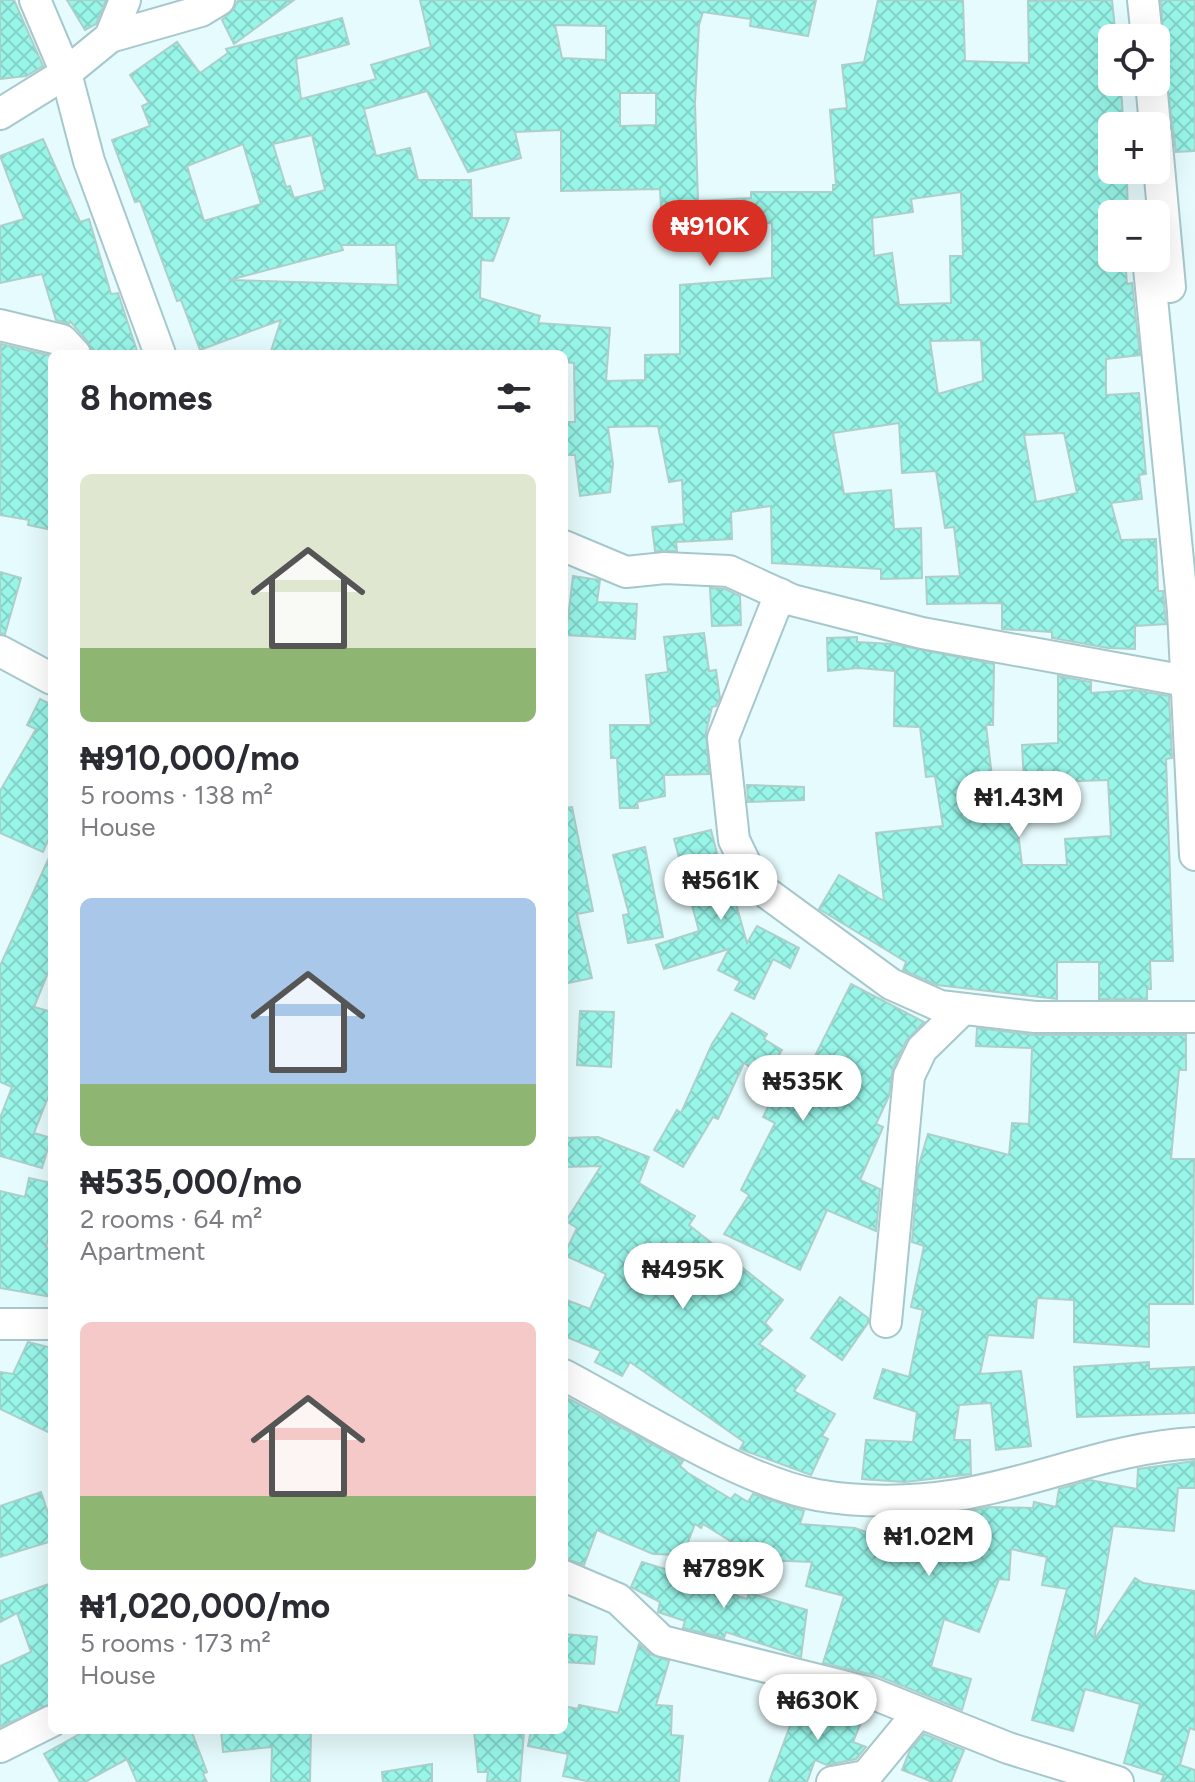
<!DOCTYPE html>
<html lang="en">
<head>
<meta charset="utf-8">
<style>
	:root { --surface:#fff; --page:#f7f7f7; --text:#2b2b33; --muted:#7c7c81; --accent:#d93025 }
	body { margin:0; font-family:Figtree,sans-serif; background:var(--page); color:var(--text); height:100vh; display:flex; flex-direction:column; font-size:30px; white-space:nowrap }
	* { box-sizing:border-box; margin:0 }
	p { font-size:26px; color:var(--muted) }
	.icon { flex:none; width:44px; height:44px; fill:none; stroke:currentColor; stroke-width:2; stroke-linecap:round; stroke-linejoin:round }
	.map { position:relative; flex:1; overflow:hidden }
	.panel { position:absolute; left:48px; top:350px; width:520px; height:1384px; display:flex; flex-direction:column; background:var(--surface); border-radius:12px; box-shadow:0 8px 32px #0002 }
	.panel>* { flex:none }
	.fabs { position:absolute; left:1098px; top:24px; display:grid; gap:16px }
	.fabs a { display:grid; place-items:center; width:72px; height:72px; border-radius:12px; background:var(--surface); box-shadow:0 8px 32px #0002; font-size:40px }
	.price { position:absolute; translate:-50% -68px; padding:0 18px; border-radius:28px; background:#fff; color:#222; font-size:26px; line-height:52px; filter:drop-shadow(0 2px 4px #0008) }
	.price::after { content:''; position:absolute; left:50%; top:48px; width:24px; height:18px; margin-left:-12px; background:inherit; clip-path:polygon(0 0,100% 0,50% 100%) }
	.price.selected { background:var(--accent); color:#fff }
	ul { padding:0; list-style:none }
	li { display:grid; align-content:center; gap:16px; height:424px; padding:0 32px }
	li span { display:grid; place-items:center; height:248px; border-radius:12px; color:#555 }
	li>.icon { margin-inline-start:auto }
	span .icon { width:144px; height:144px; fill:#fffc; stroke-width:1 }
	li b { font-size:34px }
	h2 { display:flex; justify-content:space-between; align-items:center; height:96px; padding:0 32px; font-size:34px }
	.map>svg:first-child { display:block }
	.building { fill:url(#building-cross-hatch); stroke:#adcfca; stroke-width:2; fill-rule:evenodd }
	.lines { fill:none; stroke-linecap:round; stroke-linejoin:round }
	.minor-casing { stroke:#a6c8cc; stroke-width:34 }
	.minor { stroke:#fff; stroke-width:30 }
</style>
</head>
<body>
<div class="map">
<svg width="1195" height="1782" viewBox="0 0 1195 1782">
	<defs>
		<pattern id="building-cross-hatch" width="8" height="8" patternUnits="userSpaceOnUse" patternTransform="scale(2)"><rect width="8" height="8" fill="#98f6e9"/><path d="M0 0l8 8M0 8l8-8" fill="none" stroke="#83d3c8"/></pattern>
	</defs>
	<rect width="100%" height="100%" fill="#e6fbfd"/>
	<!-- building -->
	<g class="building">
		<path d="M0,0H14L43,66L26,76L0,79Z"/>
		<path d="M67,0H106L96,24L85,30Z"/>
		<path d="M238,0H294L234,44L222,20L234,9Z"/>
		<path d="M420,0H816L808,36L750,26L751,19L703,12L699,25L695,103L698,201L751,198V192H833V185H836L830,110L847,108L842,65L864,62L878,0H963L965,61L1029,63L1028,1L1112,0L1116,38H1112V87H1121L1123,118L1111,119L1112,183L1127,182L1128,214H1112V258H1125L1127,284L1132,283L1140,355L1106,359V395L1139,393L1146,474L1139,475L1142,499L1111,503L1121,540L1156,539L1158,591H1163L1166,624L1135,626V649L1108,648L1052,638V632L1002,629V603L927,604L926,577L960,576L954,527L945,528L936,471L902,473L899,423L833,433L844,494L891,490L894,529L921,528L922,578L881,579V569L772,563L771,506L731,512L732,539L676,542L677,551H655L652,527L684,524L682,480L669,482L658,426L608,427L613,464L610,492L580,496L575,455H564V422H575L574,363L564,362V354H270L281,320L200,350L181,300L177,301L140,201L135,202L112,140L150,126L142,106L149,103L130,75L177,42L200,73L228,53L226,49L342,18L349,44L296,59L301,99L376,79L371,65L431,47ZM555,25L606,26V60L562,58ZM427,91L468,172L521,158L515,132L561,130V191L660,189L662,228L772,223V278L680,285V354L645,355V380L606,381L610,328L538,323L540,316L480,298L481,260L493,261L509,218H472L471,180H418L410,148L376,156L364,109ZM620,93H656V125L620,126ZM312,135L325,190L294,198L290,186L286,187L273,144ZM243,144L261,204L204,221L187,166ZM961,192L963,256H950L951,303L899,305L892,253L874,256L872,218L913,212L911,199ZM341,245H396L398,285L229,280L343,250ZM981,340L983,381L938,394L930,341ZM1064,433L1077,493L1036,502L1024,435Z"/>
		<path d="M1161,0H1195V151L1176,152L1165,71Z"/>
		<path d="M43,139L80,222L89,219L111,294L118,293L138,354H92L88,342L70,321L69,324L56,320L42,274L0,283V226L24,219L0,156Z"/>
		<path d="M1,344L52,356V530L28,525L29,520L0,515Z"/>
		<path d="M0,572L21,578L5,634L0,633Z"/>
		<path d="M573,576L600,580L597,602L637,604L635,639L566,635Z"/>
		<path d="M710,588L725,589L740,596L741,625L712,626Z"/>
		<path d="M704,633L709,671L716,670L720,698L716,706L712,707L706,732L709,774L664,775L665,796L637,802L638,808H620L617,758H611L610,725H651L646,675L668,672L664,637Z"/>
		<path d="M857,637V642L893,644L994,664L993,725H986L992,777L1011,774L1022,865H1067L1065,839L1111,836L1108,780L1024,783L1022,745L1058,743V676L1091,682V693L1134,690L1169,696L1172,758L1166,759L1173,961H1150L1151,989H1147V999H1099V962H1057V999L937,985L903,970L906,962L819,909L839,875L884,901L876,833L943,826L935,776L926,777L920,727L894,726L895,671L858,668L828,671L827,638Z"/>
		<path d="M40,699L50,704L52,701V831L43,852L0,833V791L36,729L27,725Z"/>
		<path d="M747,785L804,787V800L748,802Z"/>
		<path d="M572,807L593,911L577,914L592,978L564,984V808Z"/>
		<path d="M711,830L726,888L731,886L747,943L757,926L799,948L790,968L773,959L754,999L735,990L740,981L718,970L729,949L664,969L656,945L699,931L674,839Z"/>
		<path d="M645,847L663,937L628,943L623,915L629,914L613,855Z"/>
		<path d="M52,851V963L34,1007L52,1012V1087L34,1133L51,1138L42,1168L0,1156V1118L12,1087L0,1082V966Z"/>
		<path d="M851,984L924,1022L906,1041L893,1068L889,1096L876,1124L883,1127L860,1180L880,1189L876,1231L827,1210L800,1270L724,1234L749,1195L741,1190L775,1123L763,1117L779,1086L744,1063L718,1119L713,1117L683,1167L654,1150L677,1110L681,1113L712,1044L732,1013L767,1034L764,1039L782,1050L775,1061L805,1076Z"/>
		<path d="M580,1011L614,1012L611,1067L577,1065Z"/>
		<path d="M977,1028L1035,1035H1186V1070H1179L1171,1159H1194L1193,1304H1149V1347L1074,1342V1300L1037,1298L1033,1338L988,1335L980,1374L1021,1371L1031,1446L996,1450L991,1403L959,1405L954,1440H970L971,1474L905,1482L862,1479L866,1440L913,1442L917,1412L874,1398L883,1369L909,1377L923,1310L911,1307L924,1246L912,1242L918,1168L928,1134L1009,1155L1012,1123L1029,1124L1032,1048L976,1046Z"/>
		<path d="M598,1137L649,1157L639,1183L695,1216L689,1225L783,1300L765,1323L772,1330L759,1344L805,1376L794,1391L835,1414L822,1436L828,1439L811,1475L740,1449L744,1442L630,1362L622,1376L595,1362L601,1351L564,1336V1299L590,1309L606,1274L564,1255L577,1228L566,1221L601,1166L564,1167V1138Z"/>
		<path d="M29,1178L52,1183V1222L46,1247L52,1248V1297L0,1288V1191L25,1197Z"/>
		<path d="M840,1297L868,1318V1323L842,1360L811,1338Z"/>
		<path d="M28,1342L52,1348V1434L0,1409V1372L13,1374Z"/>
		<path d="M1149,1362V1369L1195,1367V1413L1077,1417L1074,1367Z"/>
		<path d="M564,1396L683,1461L680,1466L688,1473L731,1499L735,1494L748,1502L753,1494L804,1511L800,1524L855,1528L897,1543L905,1525L929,1526V1519H955V1514L989,1507L1033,1508L1034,1502L1056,1507L1059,1489L1090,1480L1137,1489L1138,1469L1195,1461V1488H1178L1174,1531L1113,1526L1094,1640L1135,1578L1143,1583L1195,1591V1730L1190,1728L1180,1765L1195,1770V1782H1161L1164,1775L1124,1763L1140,1704L1085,1689L1073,1731L1032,1720L1067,1589L1042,1585L1047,1557L1011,1549L1009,1580L999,1579L979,1632L944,1619L931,1667L971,1679L962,1710L878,1676L823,1663L844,1596L806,1586L812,1562L761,1560L703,1524L701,1528L695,1524L683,1555L653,1554L597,1530L584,1565L564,1558Z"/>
		<path d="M41,1492L52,1525V1541L0,1557V1506Z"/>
		<path d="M642,1562L695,1578L693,1582L747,1599L749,1593L807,1610L801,1657L726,1632L724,1638L683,1628L685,1621L658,1612L660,1602L631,1587Z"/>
		<path d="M52,1583V1703L0,1727V1666L31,1652L17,1613L0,1622V1601Z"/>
		<path d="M564,1634L597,1637L594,1664L564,1662Z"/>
		<path d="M639,1644L650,1654L669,1661L656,1705L672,1706L671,1735L683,1736L679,1782H591L563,1776L568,1754L528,1746L531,1730H564V1706L578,1709L579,1705L618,1713Z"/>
		<path d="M812,1699L845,1711L847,1706L866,1710L853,1742L866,1747L856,1759L827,1765L815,1760L807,1782H769L793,1718L805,1721Z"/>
		<path d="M87,1730H191L207,1772L203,1774L207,1782H137L127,1759L85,1782H60L44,1754Z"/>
		<path d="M221,1730H311L310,1782H271L272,1747L223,1752Z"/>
		<path d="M474,1730L524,1732L520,1782L487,1781L488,1772H478Z"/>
		<path d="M924,1734L964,1750L951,1782H933L902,1770L910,1750Z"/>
		<path d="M432,1764V1782H383L382,1772Z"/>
	</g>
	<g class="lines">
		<!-- minor casing -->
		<g class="minor-casing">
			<g id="minor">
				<path d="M35,0L66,73L89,161L160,354"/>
				<path d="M1143,0L1147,38"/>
				<path d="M110,37L201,11L219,0"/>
				<path d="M1151,82L1155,126"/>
				<path d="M0,114L66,73L110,37L125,0"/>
				<path d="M1156,134L1170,287"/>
				<path d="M1148,258L1183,611L1195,855"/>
				<path d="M0,325L62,340L75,354"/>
				<path d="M564,546L626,572L665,568L729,571L792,600L922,633L1186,681"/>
				<path d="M780,594L723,738L734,840L756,885L891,984L940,1006L1035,1017H1195"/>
				<path d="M0,651L52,679"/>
				<path d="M886,1322L909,1076L922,1049L962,1010"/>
				<path d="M0,1324H52"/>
				<path d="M564,1375C634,1412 741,1481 817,1495C861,1503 914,1502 957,1495C1038,1482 1112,1447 1195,1443"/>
				<path d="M564,1576L618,1599L662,1641L871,1693L1008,1748L1118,1782"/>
				<path d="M0,1747L52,1721"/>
				<path d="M832,1782L866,1776L918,1713"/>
			</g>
		</g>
		<!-- minor -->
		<use href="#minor" class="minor"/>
	</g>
</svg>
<div class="fabs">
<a><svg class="icon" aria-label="locate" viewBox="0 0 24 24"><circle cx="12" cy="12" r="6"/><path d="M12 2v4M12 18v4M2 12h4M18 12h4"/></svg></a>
<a>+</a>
<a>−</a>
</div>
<b class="price selected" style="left:710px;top:268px">₦910K</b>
<b class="price" style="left:1019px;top:839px">₦1.43M</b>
<b class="price" style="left:721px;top:922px">₦561K</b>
<b class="price" style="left:803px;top:1123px">₦535K</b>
<b class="price" style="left:683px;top:1311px">₦495K</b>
<b class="price" style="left:929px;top:1578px">₦1.02M</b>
<b class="price" style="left:724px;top:1610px">₦789K</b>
<b class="price" style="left:818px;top:1742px">₦630K</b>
<section class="panel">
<h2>8 homes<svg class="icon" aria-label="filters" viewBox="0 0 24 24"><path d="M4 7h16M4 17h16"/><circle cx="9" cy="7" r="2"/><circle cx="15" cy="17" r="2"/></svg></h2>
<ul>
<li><span style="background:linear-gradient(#dfe7d0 70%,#8fb573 0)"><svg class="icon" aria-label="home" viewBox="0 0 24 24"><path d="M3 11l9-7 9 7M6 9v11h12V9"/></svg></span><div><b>₦910,000/mo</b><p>5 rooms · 138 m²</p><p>House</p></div></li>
<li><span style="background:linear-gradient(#a9c7e8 75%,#8fb573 0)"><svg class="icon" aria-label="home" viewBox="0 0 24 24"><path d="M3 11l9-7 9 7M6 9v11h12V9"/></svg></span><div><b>₦535,000/mo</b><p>2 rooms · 64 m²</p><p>Apartment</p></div></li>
<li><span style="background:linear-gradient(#f6c9c9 70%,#8fb573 0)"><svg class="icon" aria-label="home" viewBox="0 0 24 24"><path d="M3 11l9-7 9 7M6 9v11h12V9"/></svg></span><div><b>₦1,020,000/mo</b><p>5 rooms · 173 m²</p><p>House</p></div></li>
</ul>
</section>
</div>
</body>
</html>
